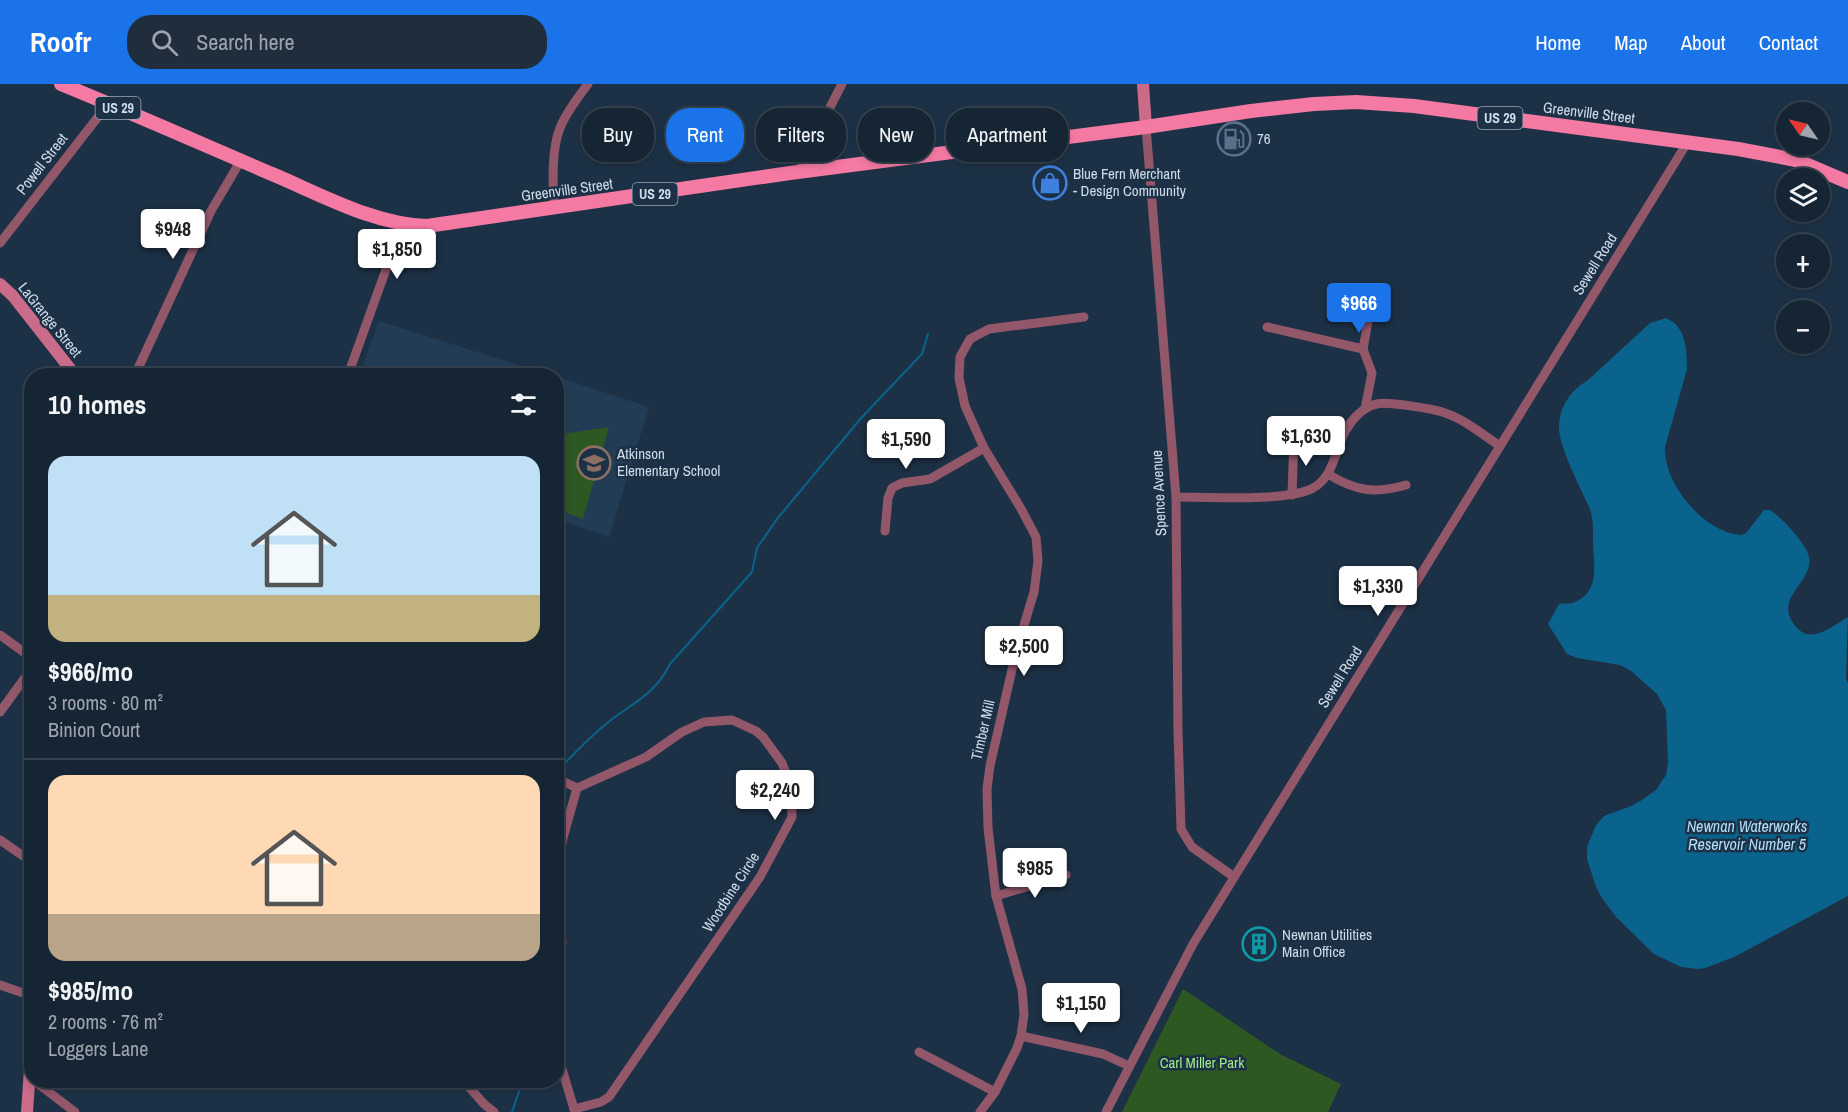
<!DOCTYPE html>
<html lang="en">
<head>
<meta charset="utf-8">
<style>
	:root { --surface:#162534; --page:#1f2d3c; --text:#f1f3f6; --muted:#9ea5ac; --line:#35424f; --accent:#1a73e8 }
	body { margin:0; font-family:"Archivo Narrow",sans-serif; background:var(--page); color:var(--text); height:100vh; display:flex; flex-direction:column; font-size:22px; white-space:nowrap }
	* { box-sizing:border-box; margin:0 }
	p { font-size:20px; color:var(--muted) }
	.icon { flex:none; width:33px; height:33px; fill:none; stroke:currentColor; stroke-width:2; stroke-linecap:round; stroke-linejoin:round }
	.map { position:relative; flex:1; overflow:hidden }
	.details { position:absolute; left:24px; top:284px; width:540px; height:720px; display:flex; flex-direction:column; background:var(--surface); border-radius:24px; box-shadow:0 3px 9px #0003,0 0 0 2px var(--line) }
	.details>* { flex:none }
	.banner { position:absolute; left:582px; top:24px; width:570px; height:54px; display:flex; gap:12px }
	.needle { width:39px; rotate:304deg }
	.tools { position:absolute; left:1776px; top:18px; display:grid; gap:12px }
	.tools a { display:grid; place-items:center; width:54px; height:54px; border-radius:50%; background:var(--surface); box-shadow:0 3px 9px #0003,0 0 0 2px var(--line); font-size:30px }
	.price { position:absolute; translate:-50% -51px; padding:0 14px; border-radius:6px; background:#fff; color:#222; font-size:20px; line-height:39px; filter:drop-shadow(0 2px 3px #0008) }
	.price::after { content:''; position:absolute; left:50%; top:36px; width:18px; height:14px; margin-left:-9px; background:inherit; clip-path:polygon(0 0,100% 0,50% 100%) }
	.price.on { background:var(--accent); color:#fff }
	ul { padding:0; list-style:none }
	li { display:grid; align-content:center; gap:12px; height:318px; padding:0 24px }
	li+li { border-top:2px solid var(--line) }
	li span { display:grid; place-items:center; height:186px; border-radius:18px; color:#555 }
	li>.icon { margin-inline-start:auto }
	span .icon { width:108px; height:108px; fill:#fffc; stroke-width:1 }
	li b { font-size:26px }
	h2 { display:flex; justify-content:space-between; align-items:center; height:72px; padding:0 24px; font-size:26px }
	.chip { padding:0 21px; border-radius:24px; background:var(--surface); box-shadow:0 3px 9px #0003,0 0 0 2px var(--line); font-size:21px; line-height:54px }
	.chip.on { background:var(--accent); color:#fff }
	header { display:flex; align-items:center; gap:36px; box-sizing:border-box; height:84px; padding:0 30px; background:var(--accent); color:#fff }
	header strong { font-size:28px }
	nav { display:flex; gap:33px; margin-inline-start:auto; font-size:21px }
	.search { width:420px; height:54px; background:var(--page); display:flex; align-items:center; gap:15px; box-sizing:border-box; padding:0 21px; border-radius:24px; color:var(--muted); font-size:22px }
	.map>svg:first-child { display:block }
	.built { fill:#233c56 }
	.green { fill:#2e5821 }
	.water { fill:#0a638c }
	.lines { fill:none; stroke-linecap:round; stroke-linejoin:round }
	.stream { stroke:#0a638c; stroke-width:2 }
	.street { stroke:#93576a; stroke-width:9 }
	.secondary { stroke:#ca6b8a; stroke-width:12 }
	.primary { stroke:#f57aa3; stroke-width:14 }
	.labels { text-anchor:middle; stroke-width:5; stroke-linejoin:round; paint-order:stroke }
	.shield { fill:#1d3146; stroke:#9aa9b8; stroke-width:1.5 }
	.shield-label { font-size:14px; font-weight:bold; fill:#cfdce9 }
	.street-label { font-size:15px; fill:#cfdce9; stroke:#1d3146 }
	.poi-label { font-size:15px; fill:#cfdce9; stroke:#1d3146; text-anchor:start }
	.park-label { font-size:15px; fill:#9dec87; stroke:#1d3146 }
	.water-label { font-size:16px; font-style:italic; fill:#b2dffc; stroke:#1d3146 }
</style>
</head>
<body>
<header>
<strong>Roofr</strong>
<div class="search"><svg class="icon" aria-label="search" viewBox="0 0 24 24"><circle cx="10" cy="10" r="6"/><path d="M15 15l6 6"/></svg>Search here</div>
<nav><a>Home</a><a>Map</a><a>About</a><a>Contact</a></nav>
</header>
<div class="map">
<svg width="1848" height="1028" viewBox="0 0 1848 1028">
	<rect width="100%" height="100%" fill="#1d3146"/>
	<!-- built -->
	<g class="built">
		<path d="M379,237L549,291H359Z"/>
		<path d="M557,293L649,323L609,453L557,435Z"/>
	</g>
	<!-- green -->
	<g class="green">
		<path d="M609,343L583,435L557,425V351Z"/>
		<path d="M1183,905L1280,970L1341,1000L1328,1028H1122Z"/>
	</g>
	<!-- water -->
	<path class="water" d="M1666,234C1686,242 1687,266 1687,285L1665,363C1663,399 1704,449 1741,451L1746,449L1764,426H1770C1781,433 1806,459 1809,473C1814,500 1769,514 1798,545C1813,560 1835,540 1848,533L1846,594L1848,599V812L1734,873L1705,884L1699,885L1681,883L1654,870L1616,833L1602,814L1596,803L1587,775V763L1596,741L1604,732L1631,722L1642,716L1656,706L1666,691L1668,679L1666,626L1657,610L1631,587L1620,581L1577,574L1567,570L1548,540L1559,520C1564,519 1569,520 1573,519C1600,508 1594,483 1593,460C1593,448 1594,434 1589,423C1581,405 1558,361 1559,342C1560,322 1571,306 1587,297L1650,239Z"/>
	<g class="lines">
		<!-- stream -->
		<g class="stream">
			<path d="M556,689C572,671 588,655 606,640C633,618 654,612 670,580L752,488L757,464L777,435L862,333L922,270L928,250"/>
			<path d="M512,1028L523,996"/>
		</g>
		<!-- street -->
		<g class="street">
			<path d="M1146,43L1176,413L1178,648L1181,745L1192,763L1234,793"/>
			<path d="M799,88L808,66L842,0"/>
			<path d="M554,125C553,101 551,66 560,44C566,29 578,13 588,0"/>
			<path d="M0,159L108,20"/>
			<path d="M1267,243L1363,265L1372,289L1365,325"/>
			<path d="M1363,265L1368,237"/>
			<path d="M135,291L211,127L241,76"/>
			<path d="M348,291L402,141"/>
			<path d="M1328,390C1355,407 1375,410 1406,401"/>
			<path d="M1292,411L1294,353"/>
			<path d="M1176,413C1207,413 1288,418 1313,404C1334,393 1335,365 1346,346C1352,335 1364,322 1377,320C1386,317 1435,325 1445,329C1464,335 1483,351 1500,362"/>
			<path d="M885,447L888,414L892,404L902,399L930,395L984,364"/>
			<path d="M0,551L32,574"/>
			<path d="M0,628L32,584"/>
			<path d="M556,694L577,704"/>
			<path d="M0,756L32,778"/>
			<path d="M556,791L563,754L577,704L646,673L682,648L704,638L732,636L756,647L763,653L782,679L791,703L792,733L760,793L609,1013L601,1018L574,1025"/>
			<path d="M996,812L1066,791"/>
			<path d="M556,817L562,858L556,910"/>
			<path d="M0,901L32,912"/>
			<path d="M1021,952L1103,970L1129,982"/>
			<path d="M556,965L574,1025"/>
			<path d="M919,968L995,1008"/>
			<path d="M33,996L75,1028"/>
			<path d="M463,996L484,1020L494,1028"/>
			<path d="M980,1028L995,1008L1017,964L1021,952L1024,930L1022,905L996,812L988,744L987,705L990,682L1016,568L1034,508L1038,477L1036,453L1020,423L984,364L965,322L959,294L960,273L970,255L989,245L1084,233"/>
			<path d="M1106,1028L1193,860L1687,59"/>
		</g>
		<!-- secondary -->
		<g class="secondary">
			<path d="M1143,0L1146,43"/>
			<path d="M0,200L13,212L75,291"/>
			<path d="M27,1028L32,956"/>
		</g>
		<!-- primary -->
		<path class="primary" d="M61,0C132,29 202,60 272,90C320,110 375,141 427,142L790,89L1146,43L1251,27L1314,20L1356,18L1414,22L1738,65L1796,76L1848,98"/>
	</g>
	<!-- icons -->
	<defs>
		<g id="fuel-ring" transform="scale(1.725)"><circle r="9.5" fill="#1d3146" stroke="#5c6f8a" stroke-width="1.5"/><path d="M-5.5-6h7V0h2V4h1.3V-2.5L3-4.5l.8-.8L6-3V5H2.5V1h-1V6h-7ZM-4.2-4.7v3.2H.2V-4.7Z" fill="#5c6f8a"/></g>
		<g id="shop-ring" transform="scale(1.725)"><circle r="9.5" fill="#1d3146" stroke="#3f7fe0" stroke-width="1.5"/><path d="M-5-2.5h2.3a2.7 3.5 0 0 1 5.4 0H5L5.5 6h-11ZM-1.5-2.5h3a1.5 2.3 0 0 0-3 0Z" fill="#3f7fe0"/></g>
		<g id="school-ring" transform="scale(1.725)"><circle r="9.5" fill="#1d3146" stroke="#8d6e63" stroke-width="1.5"/><path d="M0-5L7-2L0 1L-7-2ZM-4 1L0 2.5L4 1V4Q0 6-4 4Z" fill="#8d6e63"/></g>
		<g id="building-ring" transform="scale(1.725)"><circle r="9.5" fill="#1d3146" stroke="#0f9aa8" stroke-width="1.5"/><path d="M-4-6H4V6H1V3H-1V6H-4ZM-2.5-4.3h1.7v1.8h-1.7ZM.8-4.3h1.7v1.8H.8ZM-2.5-1h1.7V.8h-1.7ZM.8-1h1.7V.8H.8Z" fill="#0f9aa8"/></g>
	</defs>
	<g fill-rule="evenodd">
		<use href="#fuel-ring" x="1234" y="55"/>
		<use href="#shop-ring" x="1050" y="99"/>
		<use href="#school-ring" x="594" y="379"/>
		<use href="#building-ring" x="1259" y="860"/>
	</g>
	<g class="labels">
		<!-- shield labels -->
		<g class="shield">
			<rect x="95.5" y="13" width="45" height="22" rx="4.5"/>
			<rect x="1477.5" y="23" width="45" height="22" rx="4.5"/>
			<rect x="632.5" y="99" width="45" height="22" rx="4.5"/>
		</g>
		<g class="shield-label">
			<text x="118" y="29">US 29</text>
			<text x="1500" y="39">US 29</text>
			<text x="655" y="115">US 29</text>
		</g>
		<!-- street labels -->
		<g class="street-label">
			<text transform="translate(1589 29) rotate(7)" y="5">Greenville Street</text>
			<text transform="translate(42 80) rotate(-52)" y="5">Powell Street</text>
			<text transform="translate(567 106) rotate(-8)" y="5">Greenville Street</text>
			<text transform="translate(1595 180) rotate(-58)" y="5">Sewell Road</text>
			<text transform="translate(50 236) rotate(51)" y="5">LaGrange Street</text>
			<text transform="translate(1159 409) rotate(-93)" y="5">Spence Avenue</text>
			<text transform="translate(1340 593) rotate(-58)" y="5">Sewell Road</text>
			<text transform="translate(983 646) rotate(-77)" y="5">Timber Mill</text>
			<text transform="translate(731 808) rotate(-57)" y="5">Woodbine Circle</text>
		</g>
		<!-- poi labels -->
		<g class="poi-label">
			<text x="1257" y="60">76</text>
			<text x="1073" y="95">Blue Fern Merchant<tspan x="1073" dy="17">- Design Community</tspan></text>
			<text x="617" y="375">Atkinson<tspan x="617" dy="17">Elementary School</tspan></text>
			<text x="1282" y="856">Newnan Utilities<tspan x="1282" dy="17">Main Office</tspan></text>
		</g>
		<!-- park labels -->
		<g class="park-label">
			<text x="1202" y="984">Carl Miller Park</text>
		</g>
		<!-- water labels -->
		<g class="water-label">
			<text x="1747" y="748">Newnan Waterworks<tspan x="1747" dy="18">Reservoir Number 5</tspan></text>
		</g>
	</g>
</svg>
<div class="tools">
<a><svg class="needle" viewBox="-14 -14 28 28"><path d="M0-13l5 13h-10z" fill="#e53935"/><path d="M0 13l5-13h-10z" fill="#9ea5ac"/></svg></a>
<a><svg class="icon" aria-label="layers" viewBox="0 0 24 24"><path d="M12 4l9 5-9 5-9-5zM3 14l9 5 9-5"/></svg></a>
<a>+</a>
<a>−</a>
</div>
<b class="price" style="left:173px;top:176px">$948</b>
<b class="price" style="left:397px;top:196px">$1,850</b>
<b class="price on" style="left:1359px;top:250px">$966</b>
<b class="price" style="left:1306px;top:383px">$1,630</b>
<b class="price" style="left:906px;top:386px">$1,590</b>
<b class="price" style="left:1378px;top:533px">$1,330</b>
<b class="price" style="left:1024px;top:593px">$2,500</b>
<b class="price" style="left:775px;top:737px">$2,240</b>
<b class="price" style="left:1035px;top:815px">$985</b>
<b class="price" style="left:1081px;top:950px">$1,150</b>
<div class="banner">
<a class="chip">Buy</a>
<a class="chip on">Rent</a>
<a class="chip">Filters</a>
<a class="chip">New</a>
<a class="chip">Apartment</a>
</div>
<section class="details">
<h2>10 homes<svg class="icon" aria-label="filters" viewBox="0 0 24 24"><path d="M4 7h16M4 17h16"/><circle cx="9" cy="7" r="2"/><circle cx="15" cy="17" r="2"/></svg></h2>
<ul>
<li><span style="background:linear-gradient(#bfe0f5 75%,#c2b280 0)"><svg class="icon" aria-label="home" viewBox="0 0 24 24"><path d="M3 11l9-7 9 7M6 9v11h12V9"/></svg></span><div><b>$966/mo</b><p>3 rooms · 80 m²</p><p>Binion Court</p></div></li>
<li><span style="background:linear-gradient(#ffd9b3 75%,#b9a48a 0)"><svg class="icon" aria-label="home" viewBox="0 0 24 24"><path d="M3 11l9-7 9 7M6 9v11h12V9"/></svg></span><div><b>$985/mo</b><p>2 rooms · 76 m²</p><p>Loggers Lane</p></div></li>
</ul>
</section>
</div>
</body>
</html>
